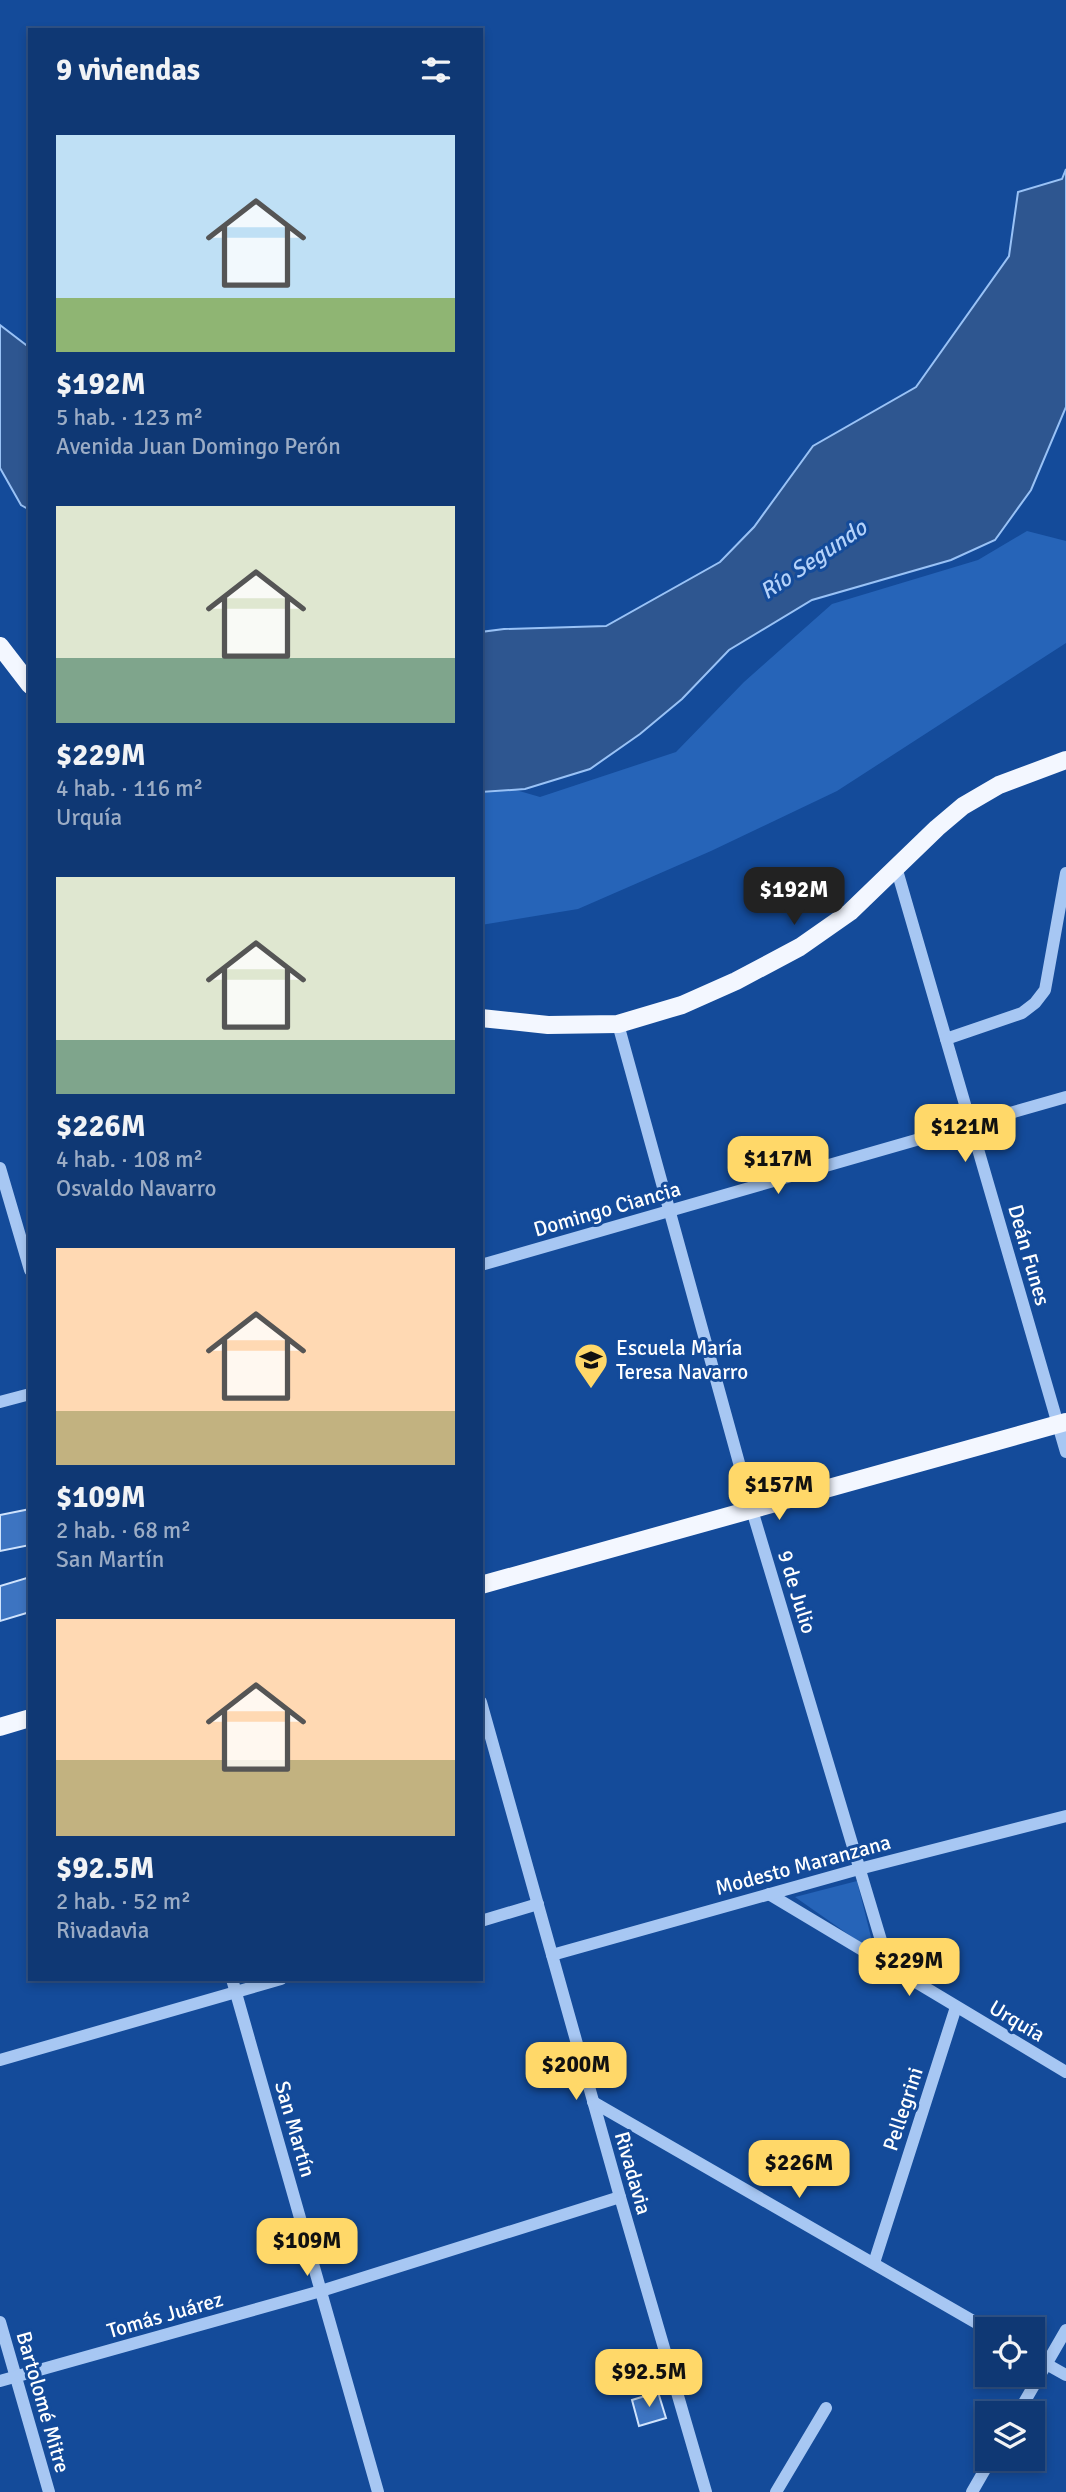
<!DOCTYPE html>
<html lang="es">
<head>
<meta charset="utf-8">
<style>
	:root { --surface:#0f3874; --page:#1d437c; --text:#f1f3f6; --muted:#9bacc5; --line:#2f5286; --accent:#ffd869 }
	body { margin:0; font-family:Signika,sans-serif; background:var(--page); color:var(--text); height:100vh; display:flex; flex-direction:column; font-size:26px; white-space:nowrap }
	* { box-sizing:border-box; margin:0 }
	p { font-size:23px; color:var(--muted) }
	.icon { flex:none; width:38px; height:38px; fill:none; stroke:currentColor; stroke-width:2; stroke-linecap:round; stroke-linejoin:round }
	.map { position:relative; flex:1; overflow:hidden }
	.side { position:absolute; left:28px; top:28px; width:455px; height:1953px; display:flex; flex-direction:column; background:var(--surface); border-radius:0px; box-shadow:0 4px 10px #0003,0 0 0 2px var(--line) }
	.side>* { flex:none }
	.fabs { position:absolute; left:975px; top:2317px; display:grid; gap:14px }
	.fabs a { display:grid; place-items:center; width:70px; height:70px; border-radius:0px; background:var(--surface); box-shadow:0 4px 10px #0003,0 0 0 2px var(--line); font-size:35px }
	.price { position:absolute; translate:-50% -60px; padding:0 16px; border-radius:14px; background:var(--accent); color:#111; font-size:23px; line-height:46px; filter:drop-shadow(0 2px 4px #0008) }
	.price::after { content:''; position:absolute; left:50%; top:42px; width:21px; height:16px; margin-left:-10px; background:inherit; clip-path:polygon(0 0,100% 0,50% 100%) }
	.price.on { background:#222; color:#fff }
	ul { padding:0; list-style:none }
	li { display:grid; align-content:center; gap:14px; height:371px; padding:0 28px }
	li span { display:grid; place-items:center; height:217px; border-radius:0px; color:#555 }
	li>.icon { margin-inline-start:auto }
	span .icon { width:126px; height:126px; fill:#fffc; stroke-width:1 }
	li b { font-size:30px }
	h2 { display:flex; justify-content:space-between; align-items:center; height:84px; padding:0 28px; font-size:30px }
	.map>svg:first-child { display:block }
	.green { fill:#2664b8 }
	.water { fill:#2e5690; stroke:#99c2f6; stroke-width:2 }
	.building { fill:#3d74c1; stroke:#cfe3fd; stroke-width:2 }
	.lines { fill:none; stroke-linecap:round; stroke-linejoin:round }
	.minor { stroke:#a7c7f3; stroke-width:12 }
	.major { stroke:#f3f7ff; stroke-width:18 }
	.labels { text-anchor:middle; stroke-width:6; stroke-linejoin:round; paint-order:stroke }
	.street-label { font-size:21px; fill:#fff; stroke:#144b9a }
	.poi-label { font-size:21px; fill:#fff; stroke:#144b9a; text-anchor:start }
	.water-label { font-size:23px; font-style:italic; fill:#b4d2fa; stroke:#144b9a }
</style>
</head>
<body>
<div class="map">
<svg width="1066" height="2492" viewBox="0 0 1066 2492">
	<rect width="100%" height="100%" fill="#144b9a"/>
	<!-- green -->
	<g class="green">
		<path d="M1027,531L1066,541V643L837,791L711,851L578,909L481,925V780L540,797L676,752L744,682L832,604L978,560Z"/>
		<path d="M857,1881L875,1953L795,1897Z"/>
	</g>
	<!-- water -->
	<g class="water">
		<path d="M1066,169V407L1031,490L995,540L951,560L812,600L729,650L682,699L640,734L590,769L525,789L481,792V632L504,629L606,626L720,562L754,527L813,446L916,387L1009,256L1018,192L1062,179Z"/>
		<path d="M0,325L30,348V510L21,505L0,468Z"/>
	</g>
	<!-- building -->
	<g class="building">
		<path d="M30,1509V1545L0,1551V1515Z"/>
		<path d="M30,1577V1612L0,1621V1586Z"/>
		<path d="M658,2392L666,2418L639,2426L632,2400Z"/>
	</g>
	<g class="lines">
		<!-- minor -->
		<g class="minor">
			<path d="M896,867L1066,1452"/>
			<path d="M618,1024L752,1510L889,1967"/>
			<path d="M946,1039L1022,1013L1035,1003L1045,990L1066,873"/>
			<path d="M0,1168L30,1270"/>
			<path d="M481,1265L1066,1097"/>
			<path d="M0,1402L30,1394"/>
			<path d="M481,1702L620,2197L706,2492"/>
			<path d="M769,1894L1066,2072"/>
			<path d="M481,1921L538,1904"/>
			<path d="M552,1955L859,1869L1066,1816"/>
			<path d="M232,1979L378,2492"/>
			<path d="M0,2060L281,1979"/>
			<path d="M593,2102L987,2329"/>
			<path d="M874,2263L956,2007"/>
			<path d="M0,2322L49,2492"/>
			<path d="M1032,2356L1066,2375"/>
			<path d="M0,2381L321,2291L620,2197"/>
			<path d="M1018,2413L1066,2330"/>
			<path d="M776,2492L826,2408"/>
			<path d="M972,2492L991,2459"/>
		</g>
		<!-- major -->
		<g class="major">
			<path d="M0,646L30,685"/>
			<path d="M481,1018L548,1025L618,1024L682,1005L736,981L800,947L850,912L937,828L963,806L999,785L1066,760"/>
			<path d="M481,1585L1066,1422"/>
			<path d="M0,1727L30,1718"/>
		</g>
	</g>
	<!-- icons -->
	<defs>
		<g id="school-pin" transform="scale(1.75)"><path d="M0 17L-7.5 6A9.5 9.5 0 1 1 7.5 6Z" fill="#ffd869" stroke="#144b9a"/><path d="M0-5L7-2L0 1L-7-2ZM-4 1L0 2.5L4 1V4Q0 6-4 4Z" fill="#111"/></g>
	</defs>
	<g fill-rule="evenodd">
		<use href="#school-pin" x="591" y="1360"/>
	</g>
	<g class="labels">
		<!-- street labels -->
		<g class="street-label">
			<text transform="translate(607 1209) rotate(-16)" y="7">Domingo Ciancia</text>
			<text transform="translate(1029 1255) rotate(74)" y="7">Deán Funes</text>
			<text transform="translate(797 1592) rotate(73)" y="7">9 de Julio</text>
			<text transform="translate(803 1865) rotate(-15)" y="7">Modesto Maranzana</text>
			<text transform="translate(1017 2021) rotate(31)" y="7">Urquía</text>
			<text transform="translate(903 2109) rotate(-72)" y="7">Pellegrini</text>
			<text transform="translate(295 2129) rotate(74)" y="7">San Martín</text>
			<text transform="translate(633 2173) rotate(74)" y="7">Rivadavia</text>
			<text transform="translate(165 2315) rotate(-16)" y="7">Tomás Juárez</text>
			<text transform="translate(43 2402) rotate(74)" y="7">Bartolomé Mitre</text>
		</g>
		<!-- poi labels -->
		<g class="poi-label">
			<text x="616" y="1355">Escuela María<tspan x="616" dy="24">Teresa Navarro</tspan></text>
		</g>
		<!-- water labels -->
		<g class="water-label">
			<text transform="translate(813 559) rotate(-34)" y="8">Río Segundo</text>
		</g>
	</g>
</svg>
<div class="fabs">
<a><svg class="icon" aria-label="locate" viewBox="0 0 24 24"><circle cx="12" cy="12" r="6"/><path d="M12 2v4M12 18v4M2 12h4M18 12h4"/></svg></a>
<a><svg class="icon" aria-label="layers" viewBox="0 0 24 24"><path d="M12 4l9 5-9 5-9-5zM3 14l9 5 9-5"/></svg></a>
</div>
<b class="price on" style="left:794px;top:927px">$192M</b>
<b class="price" style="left:965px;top:1164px">$121M</b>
<b class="price" style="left:778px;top:1196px">$117M</b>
<b class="price" style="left:779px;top:1522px">$157M</b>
<b class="price" style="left:909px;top:1998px">$229M</b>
<b class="price" style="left:576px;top:2102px">$200M</b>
<b class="price" style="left:799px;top:2200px">$226M</b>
<b class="price" style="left:307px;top:2278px">$109M</b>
<b class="price" style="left:649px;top:2409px">$92.5M</b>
<section class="side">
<h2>9 viviendas<svg class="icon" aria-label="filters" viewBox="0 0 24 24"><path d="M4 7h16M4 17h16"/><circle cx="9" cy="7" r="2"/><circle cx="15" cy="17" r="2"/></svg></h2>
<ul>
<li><span style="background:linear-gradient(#bfe0f5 75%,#8fb573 0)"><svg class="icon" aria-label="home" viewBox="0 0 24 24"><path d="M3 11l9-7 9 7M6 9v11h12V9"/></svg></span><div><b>$192M</b><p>5 hab. · 123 m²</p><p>Avenida Juan Domingo Perón</p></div></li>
<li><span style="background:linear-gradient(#dfe7d0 70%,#7fa58c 0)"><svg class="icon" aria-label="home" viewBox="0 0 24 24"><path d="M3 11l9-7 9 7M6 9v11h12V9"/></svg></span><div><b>$229M</b><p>4 hab. · 116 m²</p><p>Urquía</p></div></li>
<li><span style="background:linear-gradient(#dfe7d0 75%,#7fa58c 0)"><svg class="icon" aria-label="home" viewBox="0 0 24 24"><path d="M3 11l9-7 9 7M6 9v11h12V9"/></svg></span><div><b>$226M</b><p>4 hab. · 108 m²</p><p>Osvaldo Navarro</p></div></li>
<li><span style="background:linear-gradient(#ffd9b3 75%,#c2b280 0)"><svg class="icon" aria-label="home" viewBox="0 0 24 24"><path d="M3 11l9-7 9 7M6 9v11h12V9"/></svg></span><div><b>$109M</b><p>2 hab. · 68 m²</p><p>San Martín</p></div></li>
<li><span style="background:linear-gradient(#ffd9b3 65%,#c2b280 0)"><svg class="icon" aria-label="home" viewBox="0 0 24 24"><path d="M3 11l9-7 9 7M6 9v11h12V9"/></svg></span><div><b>$92.5M</b><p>2 hab. · 52 m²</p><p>Rivadavia</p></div></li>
</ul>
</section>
</div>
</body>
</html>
